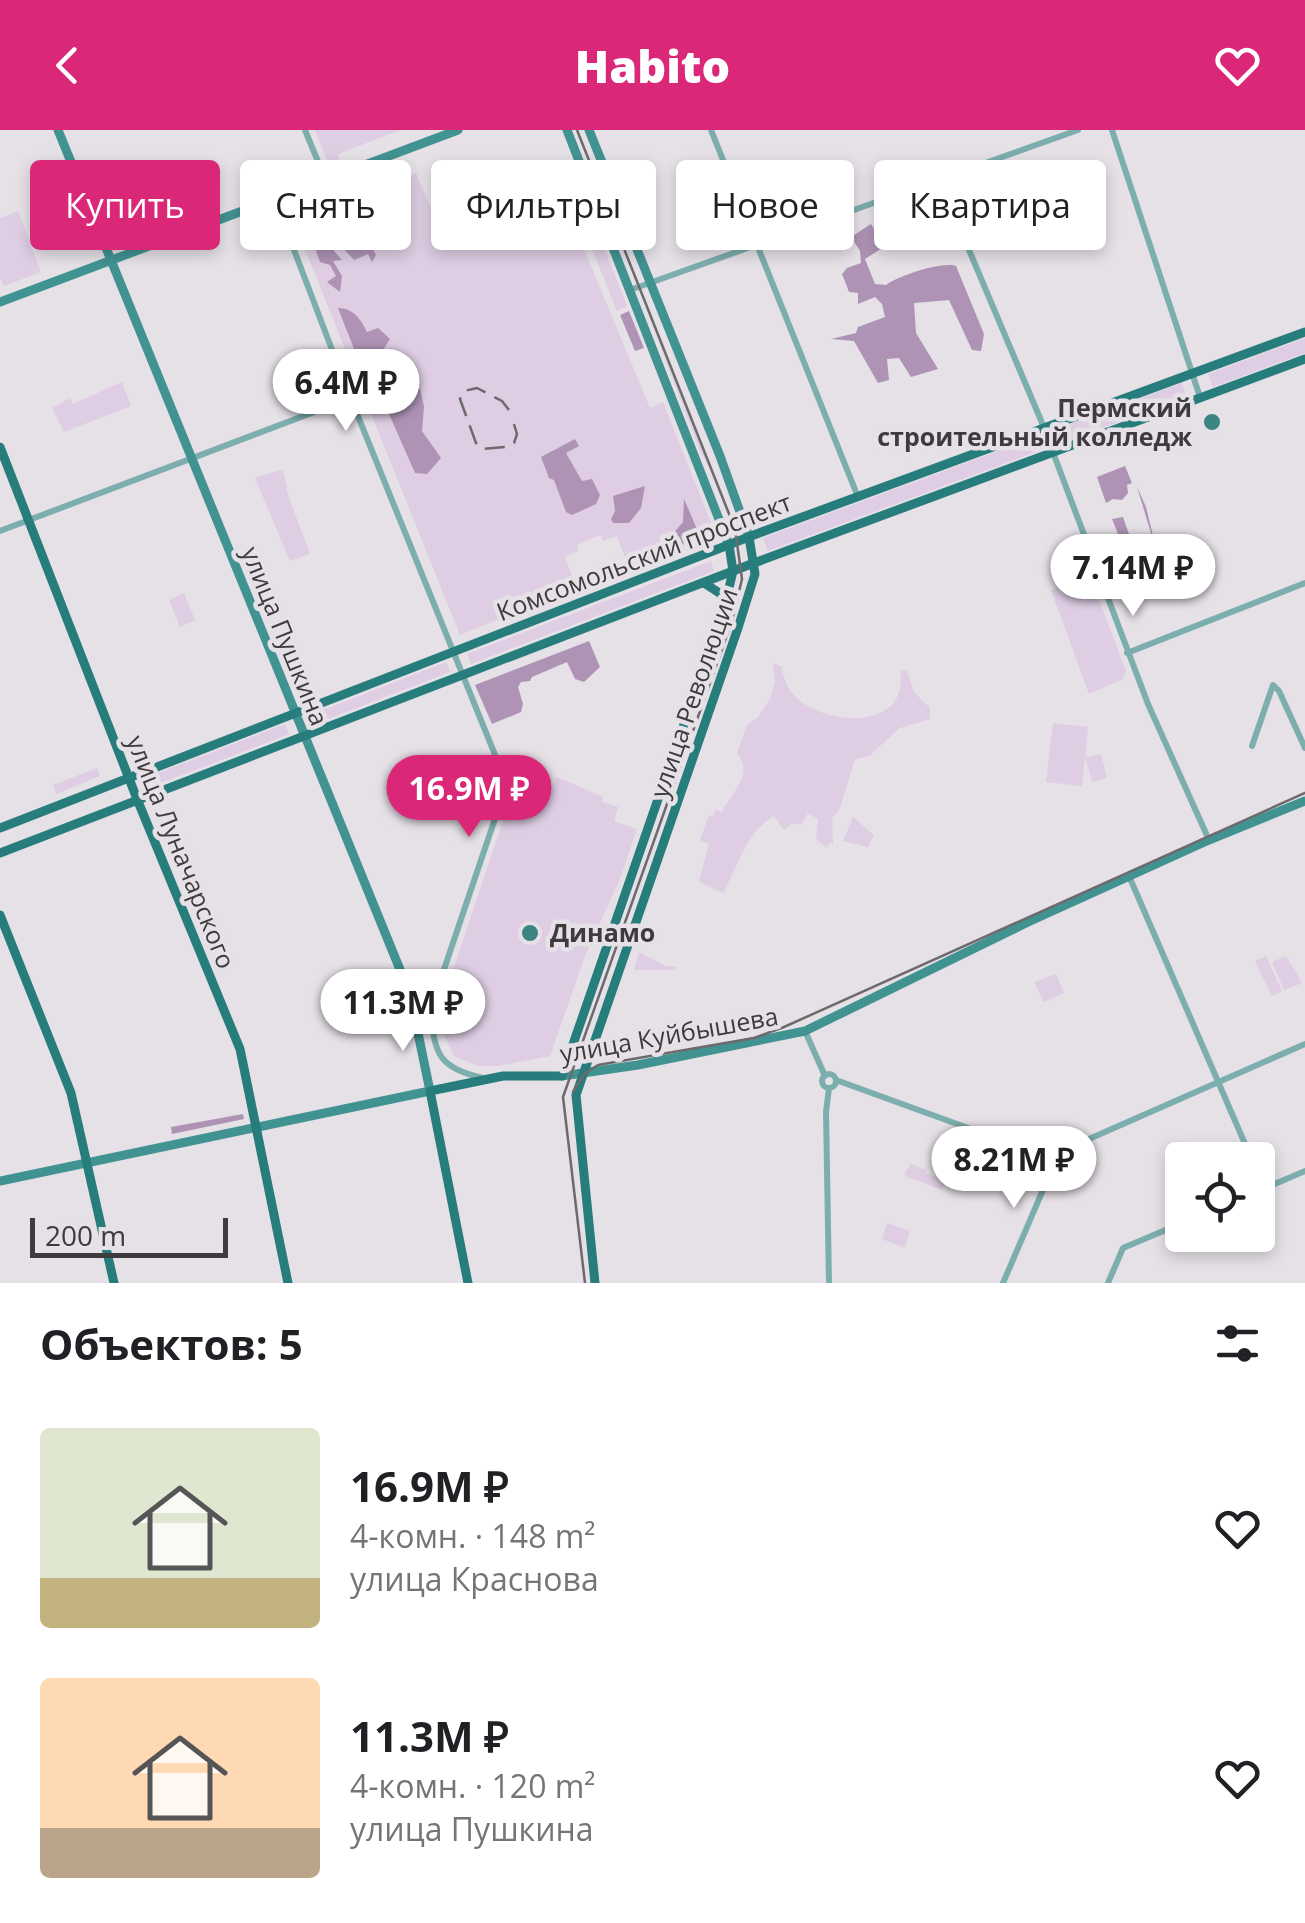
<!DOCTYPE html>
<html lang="ru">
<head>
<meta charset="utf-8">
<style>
	:root { --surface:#fff; --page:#f2f2f2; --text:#202124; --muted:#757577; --accent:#db2777 }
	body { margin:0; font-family:"Open Sans",sans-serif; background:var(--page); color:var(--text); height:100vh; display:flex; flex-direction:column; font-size:38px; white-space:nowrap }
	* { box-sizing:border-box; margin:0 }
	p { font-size:32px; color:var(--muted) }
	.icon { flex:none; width:55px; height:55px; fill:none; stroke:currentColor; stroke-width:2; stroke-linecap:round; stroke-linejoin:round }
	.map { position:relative; height:1153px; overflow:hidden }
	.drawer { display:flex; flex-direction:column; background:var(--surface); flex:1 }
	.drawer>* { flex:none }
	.top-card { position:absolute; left:30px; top:30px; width:1245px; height:90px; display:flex; gap:20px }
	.fabs { position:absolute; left:1165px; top:1012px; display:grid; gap:20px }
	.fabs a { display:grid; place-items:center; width:110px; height:110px; border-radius:10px; background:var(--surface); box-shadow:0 5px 15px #0003; font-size:50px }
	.scale { position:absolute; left:30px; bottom:25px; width:198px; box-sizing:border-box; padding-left:10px; border:5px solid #3d3b3d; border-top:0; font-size:28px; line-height:35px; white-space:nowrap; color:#3d3b3d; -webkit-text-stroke:8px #e6e0e7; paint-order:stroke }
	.price { position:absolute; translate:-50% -85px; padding:0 22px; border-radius:35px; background:#fff; color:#222; font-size:32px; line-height:65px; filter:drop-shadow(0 2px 5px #0008) }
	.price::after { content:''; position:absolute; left:50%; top:60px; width:30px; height:22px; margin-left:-15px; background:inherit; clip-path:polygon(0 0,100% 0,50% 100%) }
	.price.selected { background:var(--accent); color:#fff }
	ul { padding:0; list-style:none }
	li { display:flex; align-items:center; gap:30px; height:250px; padding:0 40px }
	li span { display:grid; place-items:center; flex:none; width:280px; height:200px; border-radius:10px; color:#555 }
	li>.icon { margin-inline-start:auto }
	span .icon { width:120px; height:120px; fill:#fffc; stroke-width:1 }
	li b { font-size:42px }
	h2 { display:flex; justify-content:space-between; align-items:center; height:120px; padding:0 40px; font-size:42px }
	.pill { padding:0 35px; border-radius:10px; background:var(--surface); box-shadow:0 5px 15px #0003; font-size:35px; line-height:90px }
	.pill.selected { background:var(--accent); color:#fff }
	header { display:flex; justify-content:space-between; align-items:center; height:130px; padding:0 40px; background:var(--accent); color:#fff; font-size:45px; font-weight:800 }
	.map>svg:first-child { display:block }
	.green { fill:#decde3 }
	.forest { fill:#ae93b5 }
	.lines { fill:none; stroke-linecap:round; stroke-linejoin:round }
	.street { stroke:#7caead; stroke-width:6 }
	.secondary { stroke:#419392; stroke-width:9 }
	.primary { stroke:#277d7c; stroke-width:9 }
	.tram { stroke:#6d6a6d; stroke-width:2.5 }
	.rail { stroke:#6d6a6d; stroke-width:2.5; stroke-dasharray:20 10; stroke-linecap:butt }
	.poi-dot { fill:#3c8583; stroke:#e6e0e7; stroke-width:4 }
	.labels { text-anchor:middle; stroke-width:9; stroke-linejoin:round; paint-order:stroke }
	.poi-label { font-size:25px; font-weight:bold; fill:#3d3b3d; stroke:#e6e0e7; text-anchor:end }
	.street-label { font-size:25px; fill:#3d3b3d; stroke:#e6e0e7 }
</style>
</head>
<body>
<header><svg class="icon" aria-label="back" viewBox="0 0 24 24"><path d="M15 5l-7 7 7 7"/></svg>Habito<svg class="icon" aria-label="heart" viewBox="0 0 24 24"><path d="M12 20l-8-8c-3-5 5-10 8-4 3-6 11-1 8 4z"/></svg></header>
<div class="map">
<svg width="1305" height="1153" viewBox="0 0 1305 1153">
	<rect width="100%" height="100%" fill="#e6e0e7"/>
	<!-- green -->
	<g class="green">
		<path d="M315,0H400L338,24L339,29L328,33Z"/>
		<path d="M416,43L444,108L451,106L455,115L460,113L457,105L466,101L465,98L559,59L650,278L663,272L715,403L629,439L617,406L603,411L600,405L577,415L578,421L565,427L577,459L538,475L531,472L520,476L519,481L460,505L292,87Z"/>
		<path d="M585,66L602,111L590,116L582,90Z"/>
		<path d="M18,81L41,142L4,156L0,147V88Z"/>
		<path d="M603,115L627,176L617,181L592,119Z"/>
		<path d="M644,173L710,338L701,323Z"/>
		<path d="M1305,208V223L1213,257L1208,244Z"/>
		<path d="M122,252L131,276L64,302L52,278L70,268L73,274Z"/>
		<path d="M1182,253L1187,267L1061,313L1056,299Z"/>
		<path d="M1028,310L1033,323L768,421L763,408Z"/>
		<path d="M283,339L288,365L310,424L290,431L255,348Z"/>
		<path d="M711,431L714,441L471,534L467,524Z"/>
		<path d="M1085,433L1126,541L1123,549L1089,564L1051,460L1086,446L1082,435Z"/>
		<path d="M184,463L195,490L180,497L169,470Z"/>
		<path d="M446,532L450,542L312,595L308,586Z"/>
		<path d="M773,533L781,536C783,543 785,553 789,559C814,597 911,605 900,540L907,541L914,562L930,578V589L900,598L869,626L855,629L839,681L832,688L833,715L831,712L827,718L816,709L818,689L808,683L801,695L792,693L784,700L774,686C746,702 738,736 723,763L699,752L709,714L700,710L709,685L713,686L715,680L722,682C731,663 755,644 737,623L747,595L758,587L770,569L775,551Z"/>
		<path d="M1053,593L1088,597L1085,627L1101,624L1107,648L1092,652L1085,627L1082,656L1046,652Z"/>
		<path d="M285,594L289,604L148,658L145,648Z"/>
		<path d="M97,638L100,646L56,664L53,655Z"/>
		<path d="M557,647L603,667L602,672L618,677L614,691L637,699L620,749L585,826L550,926L498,936H478L454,926L443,903L441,876L505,685L528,675L538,658L549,663Z"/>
		<path d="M853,687L874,705L868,717L843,711Z"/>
		<path d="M639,822L665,836L678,837L672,840H634Z"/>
		<path d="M1266,826L1282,861L1272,866L1255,831Z"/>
		<path d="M1286,826L1302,853L1284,860L1272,832Z"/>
		<path d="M1056,844L1064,863L1044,872L1034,852Z"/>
		<path d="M911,1034L926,1040V1044L946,1049L942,1060L907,1047L905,1043Z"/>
		<path d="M887,1093L910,1101L905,1118L882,1109Z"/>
	</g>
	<!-- forest -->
	<g class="forest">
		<path d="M350,76L376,125L372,132L368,124L354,130L333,107L334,121L342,130L333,131L342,146L340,162L327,152L336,146L330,135L320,132L306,93L326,84L340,86L339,79Z"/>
		<path d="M871,94L884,117L865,129L875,154L886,155C898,146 942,131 956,136L984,204L981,221L972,220L949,170L914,173L916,203L938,239L911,247L899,228L887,229L889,250L878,253L854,211L831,209L856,203L858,197L885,187L882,174L875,167L858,174V163L849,162L842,144L847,138L861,133L860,121L851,107Z"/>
		<path d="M338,178C353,178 361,189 367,202L378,198L390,209L383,220L388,227L400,226L406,232V239L376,246L365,228L356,224Z"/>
		<path d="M629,181L644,218L635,221L620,185Z"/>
		<path d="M409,255L420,259L424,276L422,301L441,328L427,344L415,343L385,275V265Z"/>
		<path d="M575,309L579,316L566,323L582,351L592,349L600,365L596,374L572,385L566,382L554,350L549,348L541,327Z"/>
		<path d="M1125,336L1132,353L1127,355L1128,363L1122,370L1113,369L1106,373L1097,347Z"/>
		<path d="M645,356L641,378L629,393H613L611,389L615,381L613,366Z"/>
		<path d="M1137,357L1146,377L1166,459L1144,469L1112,389L1123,387L1133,416L1148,409L1151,403Z"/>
		<path d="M684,369L700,406L668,421L671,406L683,392Z"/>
		<path d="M589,511L600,537L584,552L575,549L567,532L532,547L530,551L521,552L518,557L523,574L521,582L492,594L475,555Z"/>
		<path d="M243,984L244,989L172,1004L171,997Z"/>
	</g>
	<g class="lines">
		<!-- street -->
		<g class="street">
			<path d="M305,0L319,34"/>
			<path d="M711,0L858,367"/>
			<path d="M1112,0L1200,267"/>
			<path d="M939,49L1040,288L1148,574L1209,710"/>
			<path d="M275,70L347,259L504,647L502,668L434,869L413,879"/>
			<path d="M630,160L1078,0"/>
			<path d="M0,401L351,268"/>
			<path d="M1127,523L1305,453"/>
			<path d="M1252,616L1273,555L1279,561L1305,618"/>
			<path d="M1129,746L1252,1030"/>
			<path d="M429,875C436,920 433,937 483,948"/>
			<path d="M805,901L825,946"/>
			<circle cx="829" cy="951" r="7"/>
			<path d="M836,950L1048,1027L1305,914"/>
			<path d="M829,958L826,982L829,1153"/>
			<path d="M1258,1042L1264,1058"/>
			<path d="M1258,1061L1305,1041"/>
			<path d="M1003,1153L1058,1025"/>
			<path d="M1108,1153L1123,1118L1182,1093"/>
		</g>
		<!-- secondary -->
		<g class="secondary">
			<path d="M567,0L729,415"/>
			<path d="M589,0L720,326L749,407"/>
			<path d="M0,172L458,0"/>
			<path d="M562,946L638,935L805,901L1026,793L1209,710L1305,671"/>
			<path d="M0,1051L430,961L413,879L401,842L58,0"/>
		</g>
		<!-- primary -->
		<g class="primary">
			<path d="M0,317L137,669L240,919L288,1153"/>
			<path d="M704,453L721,464L724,478"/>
			<path d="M0,698L759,403L1305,202"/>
			<path d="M0,723L746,436L1305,229"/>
			<path d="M0,785L71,963L114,1153"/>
			<path d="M468,1153L430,961L503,946H562L724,479L733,441L729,415"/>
			<path d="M595,1153L576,965L738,498L755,444L749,407"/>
		</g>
		<!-- tram -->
		<g class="tram">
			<path d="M577,0L735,399L742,449L732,491L563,967L585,1153"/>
			<path d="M573,962L584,944L598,935L754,908L784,897L1305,663"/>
		</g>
		<!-- rail -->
		<path class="rail" d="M509,280L502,271L477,258L464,261L460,269L476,313L482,319L505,317L514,313L517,304L513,291"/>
	</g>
	<!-- markers -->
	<g class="poi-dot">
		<circle cx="1212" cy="292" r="10"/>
		<circle cx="530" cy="803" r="10"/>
	</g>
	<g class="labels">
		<!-- poi labels -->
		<g class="poi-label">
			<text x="1192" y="287">Пермский<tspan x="1192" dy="29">строительный колледж</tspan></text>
			<text x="550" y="812" text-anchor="start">Динамо</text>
		</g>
		<!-- street labels -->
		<g class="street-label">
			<text transform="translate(644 427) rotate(-21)" y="9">Комсомольский проспект</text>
			<text transform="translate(285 506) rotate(68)" y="9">улица Пушкина</text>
			<text transform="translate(694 563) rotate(-71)" y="9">улица Революции</text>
			<text transform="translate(181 722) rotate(68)" y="9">улица Луначарского</text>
			<text transform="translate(669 905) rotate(-10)" y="9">улица Куйбышева</text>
		</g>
	</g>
</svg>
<div class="fabs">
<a><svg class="icon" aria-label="locate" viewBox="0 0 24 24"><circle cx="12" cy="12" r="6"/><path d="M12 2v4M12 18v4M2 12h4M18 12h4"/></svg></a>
</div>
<div class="scale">200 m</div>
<b class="price" style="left:346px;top:304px">6.4M ₽</b>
<b class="price" style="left:1133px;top:489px">7.14M ₽</b>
<b class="price selected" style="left:469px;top:710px">16.9M ₽</b>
<b class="price" style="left:403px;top:924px">11.3M ₽</b>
<b class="price" style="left:1014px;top:1081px">8.21M ₽</b>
<div class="top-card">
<a class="pill selected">Купить</a>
<a class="pill">Снять</a>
<a class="pill">Фильтры</a>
<a class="pill">Новое</a>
<a class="pill">Квартира</a>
</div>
</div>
<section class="drawer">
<h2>Объектов: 5<svg class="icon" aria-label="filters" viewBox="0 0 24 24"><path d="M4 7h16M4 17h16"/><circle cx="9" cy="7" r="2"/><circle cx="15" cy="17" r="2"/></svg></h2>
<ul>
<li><span style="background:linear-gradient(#dfe7d0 75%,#c2b280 0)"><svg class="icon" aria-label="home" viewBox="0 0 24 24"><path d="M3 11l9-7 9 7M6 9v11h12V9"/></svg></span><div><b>16.9M ₽</b><p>4-комн. · 148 m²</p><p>улица Краснова</p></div><svg class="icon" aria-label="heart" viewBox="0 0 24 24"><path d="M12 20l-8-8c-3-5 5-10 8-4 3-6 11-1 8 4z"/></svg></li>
<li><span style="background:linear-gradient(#ffd9b3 75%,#b9a48a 0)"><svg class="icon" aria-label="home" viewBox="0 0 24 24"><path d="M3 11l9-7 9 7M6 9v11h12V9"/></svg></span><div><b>11.3M ₽</b><p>4-комн. · 120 m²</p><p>улица Пушкина</p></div><svg class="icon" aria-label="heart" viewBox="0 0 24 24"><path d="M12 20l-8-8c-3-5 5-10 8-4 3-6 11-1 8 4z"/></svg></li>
</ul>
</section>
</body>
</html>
